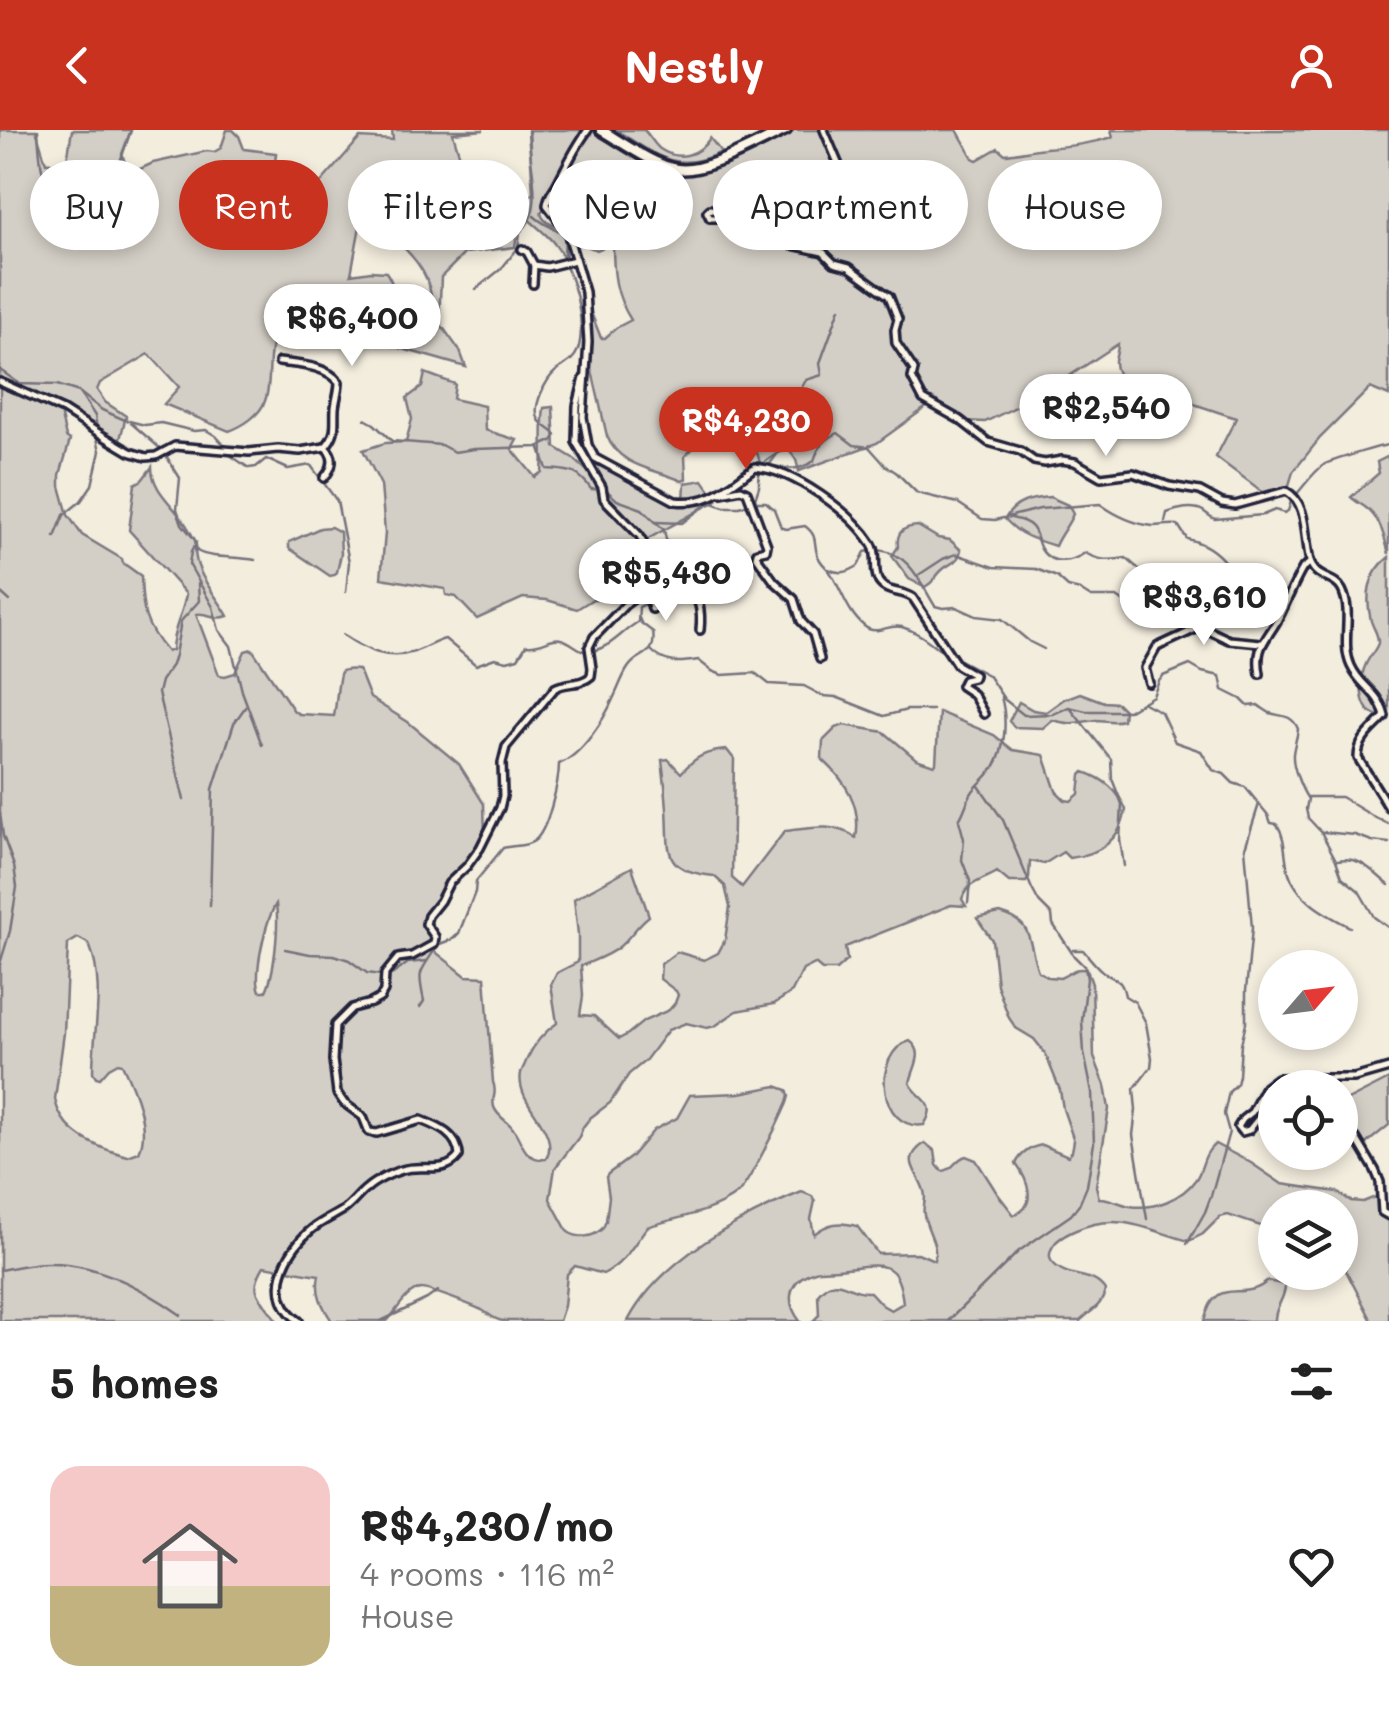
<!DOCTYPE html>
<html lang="en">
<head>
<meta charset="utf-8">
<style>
	:root { --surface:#fff; --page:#f6f6f6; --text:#222; --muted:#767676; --accent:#c8321e }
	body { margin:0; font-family:Mali,sans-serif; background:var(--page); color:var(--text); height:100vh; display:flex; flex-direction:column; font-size:38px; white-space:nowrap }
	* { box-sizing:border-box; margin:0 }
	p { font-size:32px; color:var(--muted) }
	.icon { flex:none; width:55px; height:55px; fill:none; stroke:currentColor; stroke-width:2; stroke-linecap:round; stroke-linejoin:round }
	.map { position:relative; height:1191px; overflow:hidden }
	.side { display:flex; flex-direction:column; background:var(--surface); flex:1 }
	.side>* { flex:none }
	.hud { position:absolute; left:30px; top:30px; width:1330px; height:90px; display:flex; gap:20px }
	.needle { width:65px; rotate:62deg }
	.buttons { position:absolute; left:1258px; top:820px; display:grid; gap:20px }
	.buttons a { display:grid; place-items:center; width:100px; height:100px; border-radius:50%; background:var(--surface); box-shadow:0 5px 15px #0003; font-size:50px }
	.price { position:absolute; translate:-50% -85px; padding:0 22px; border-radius:35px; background:#fff; color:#222; font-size:32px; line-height:65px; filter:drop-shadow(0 2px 5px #0008) }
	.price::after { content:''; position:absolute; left:50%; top:60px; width:30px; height:22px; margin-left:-15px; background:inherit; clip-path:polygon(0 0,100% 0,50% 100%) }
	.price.active { background:var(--accent); color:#fff }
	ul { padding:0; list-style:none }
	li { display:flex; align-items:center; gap:30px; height:250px; padding:0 50px }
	li span { display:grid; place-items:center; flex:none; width:280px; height:200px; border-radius:30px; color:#555 }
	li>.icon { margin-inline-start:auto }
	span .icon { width:120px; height:120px; fill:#fffc; stroke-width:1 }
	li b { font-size:42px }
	h2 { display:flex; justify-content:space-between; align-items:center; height:120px; padding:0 50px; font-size:42px }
	.pill { padding:0 35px; border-radius:45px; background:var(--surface); box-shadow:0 5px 15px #0003; font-size:35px; line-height:90px }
	.pill.active { background:var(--accent); color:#fff }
	header { display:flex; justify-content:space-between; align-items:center; height:130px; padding:0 50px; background:var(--accent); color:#fff; font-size:45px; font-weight:700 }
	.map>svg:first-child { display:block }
	.green { fill:#d4cfc6; stroke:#7b7880; stroke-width:2.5; fill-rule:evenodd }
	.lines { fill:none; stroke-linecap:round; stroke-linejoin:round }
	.stream { stroke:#75727b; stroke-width:2.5 }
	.minor-casing { stroke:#22223b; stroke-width:12 }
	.major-casing { stroke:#22223b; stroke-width:15 }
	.minor { stroke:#fcf5e5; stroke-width:5 }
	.major { stroke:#fcf5e5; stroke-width:8 }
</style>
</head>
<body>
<header><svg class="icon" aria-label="back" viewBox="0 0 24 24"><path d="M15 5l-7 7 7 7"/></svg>Nestly<svg class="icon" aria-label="person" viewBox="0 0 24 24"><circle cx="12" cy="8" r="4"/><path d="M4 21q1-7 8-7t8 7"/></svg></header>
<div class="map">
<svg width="1389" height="1191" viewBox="0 0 1389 1191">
	<rect width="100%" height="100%" fill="#f3edde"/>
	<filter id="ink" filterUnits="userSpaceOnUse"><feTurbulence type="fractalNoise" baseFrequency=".01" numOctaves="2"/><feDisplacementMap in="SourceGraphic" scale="20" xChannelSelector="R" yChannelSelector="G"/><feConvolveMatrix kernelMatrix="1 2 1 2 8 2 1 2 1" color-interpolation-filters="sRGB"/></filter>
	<g filter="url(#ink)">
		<!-- green -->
		<g class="green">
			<path d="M0,0H36L46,33L67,31L72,0H131L122,24L129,44L153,33L207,21L214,22L221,18L227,0H233L239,6L244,19L276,23L274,42L292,59L302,61L317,57L360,8L393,10L392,0H484L453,3L462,34L459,62L516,71L533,64L529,0H596L678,41L704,40L793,0H957L973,28L977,30L998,18L1005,24C1019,23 1032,19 1046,18C1070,16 1090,14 1113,7L1111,0H1389V266L1370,258L1320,308L1293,342L1289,355L1272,371C1257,355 1234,342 1216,327L1236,288L1188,272L1152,268L1150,262C1135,261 1114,249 1115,231C1116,225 1118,220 1118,214L1042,264L985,292L964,291L928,276L877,313L799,341L796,330L789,319L778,323L767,338L760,337C760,315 739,301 725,287L685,326L686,349L682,351C656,339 619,337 607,306L593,245L586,229L588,175L601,208H605L616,198L631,190C615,165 613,143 613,113L597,120L589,117L588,113L592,99L582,73L576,47L572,43L556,56L541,83C543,93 556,97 566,98V123L564,130C556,110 540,100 525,86L519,88L515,117L465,123L441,147L439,192L460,221L466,237L382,213L355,197L299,191C257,196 276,243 265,271C260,285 243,296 229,301L164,274L179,257L149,224L100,253L97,260L105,272L126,286L119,313L81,287L58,275L66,307L70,310L60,345V356L68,385L82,405L122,429L123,433L141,446C142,481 144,495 167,522L172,520C172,500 183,484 186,464L129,400L135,354L142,350L152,337C152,359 170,372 182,389C188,396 191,404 196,412C190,440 216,464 228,486C214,491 210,482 196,484L219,545L225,546L235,543L245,521L252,519L294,581L299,584L334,586C336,578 338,545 341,542C346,538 354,540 359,540L370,568L408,592L459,634L484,674L485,706L467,734L447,753L428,791L439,808L433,820L466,846L485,847L493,952C498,965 491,966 494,977C497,986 506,990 511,996C523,1010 522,1031 546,1029C562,1000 515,975 521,943C521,942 527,930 527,929C534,914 544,902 557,893L551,855L557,843L578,832V804L574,769L632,737L649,786C637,795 630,808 619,817C608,826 594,830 581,836L583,866L580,885L594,886L619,909L628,904L644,891L669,880L675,873L678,865L676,861L660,849L661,834L677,822L704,830L718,823L725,810L730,777L725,756L714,746C660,740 670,722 667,679C666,663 664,646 662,630L668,629L681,643C695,627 706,621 727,620L734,629L732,748L742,757L785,701C809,698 836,692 856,708C862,675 845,650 822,629L823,611L836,598L844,595L884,602L916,629L934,635L936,633L939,582L994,605L1013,620L1044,625L1056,661L1065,670L1071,671L1079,664L1081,645L1084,642C1103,648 1119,661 1126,680C1120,711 1099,725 1069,728L1063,722L1044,734L1030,731L1029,748L1026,752H1009L997,742C983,751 968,751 962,769L966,776L951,775L845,817L847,830L836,840H822L815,834L803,840L792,862L774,874L737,881L715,896L707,898L686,893L668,900L645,931L629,944L610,973L590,988L583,997L579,1007L555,1038L550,1069L568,1102C579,1109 593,1108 603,1098L606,1091L609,1067L606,1047L608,1044L631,1027L654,1000L677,988L690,965L740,963L776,956L787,960L789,966L787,973C780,989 748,1056 737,1064C710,1084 677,1087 647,1097C633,1115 625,1133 603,1144L575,1136L567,1144L564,1176L559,1191C541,1191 521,1191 503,1191C494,1190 489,1184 482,1180C473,1176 428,1158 421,1159C406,1161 397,1181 387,1191H332C322,1176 315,1163 319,1145L264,1136C247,1163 262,1168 277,1191H0ZM364,92C400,105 451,155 423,195L416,196C411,189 405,183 400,174C394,163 394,153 386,142L371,141L351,144L360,96ZM276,774C279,795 275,842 266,861H260C253,843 266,790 276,774ZM78,808L89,814C106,855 93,899 93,942L96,947L100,948L109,938L118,933L122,934C133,957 151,997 139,1022L128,1026C96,1018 61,1003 55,969L64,903L68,814Z"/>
			<path d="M616,0H644C650,6 654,14 660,19C679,32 699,25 710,8L721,22C675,45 655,24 616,0Z"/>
			<path d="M425,243L455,254L453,269L484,276L485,300L517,310L512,319L535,347L542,342C544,321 541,300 544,278L553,277L555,317L573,328L586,340L589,338L578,317L580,282L593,324L672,370L684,372L685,353L703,350L717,370L625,422C627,439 618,458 604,469H593L577,479L547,470L523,468L477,489L456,467L446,465L445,459L381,448L385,403L381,355L363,320L385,313L406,312L412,289L407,268L422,257Z"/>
			<path d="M1389,326V424C1384,406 1381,389 1365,377C1361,374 1355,371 1351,367L1379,343L1377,332Z"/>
			<path d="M1050,367L1068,375L1073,384C1068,396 1060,404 1055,416C1035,410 1019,405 1005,389C1014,372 1032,368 1050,367Z"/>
			<path d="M918,396L938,408L950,410L961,420C958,434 950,432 941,441C934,448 934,452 925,457L909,449L892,426L898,417C896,402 903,397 918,396Z"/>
			<path d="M331,397L340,402L341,424L337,442L335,445L330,446L289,418V412L320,398Z"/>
			<path d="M1389,427V589C1382,587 1373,586 1368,580C1359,568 1360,546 1366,534C1369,527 1376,520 1378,513C1379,505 1373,498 1371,491C1365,465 1368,444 1389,427Z"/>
			<path d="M1080,563L1104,572L1117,573L1124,580L1123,590C1112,593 1107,590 1096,590C1077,592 1074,596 1052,590L1043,598L1014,597L1009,591L1019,572L1033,580L1046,582L1064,569Z"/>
			<path d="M1000,783C1036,793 1027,812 1038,841L1048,847L1060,848C1070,844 1075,836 1087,840L1092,854L1094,927L1105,955L1109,979L1096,1056L1099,1068C1111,1068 1119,1074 1130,1076C1154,1080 1182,1069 1196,1049C1204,1037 1202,1025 1215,1014L1251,1033L1282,1054L1337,1062L1351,1071L1363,1072L1375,1067L1389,1074V1191H1372L1340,1129V1078H1275V1109L1261,1096L1228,1085L1220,1087L1203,1104L1189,1111C1148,1100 1119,1081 1076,1100C1069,1103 1062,1106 1056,1112C1051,1118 1047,1125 1052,1132C1068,1151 1091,1140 1105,1160C1103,1176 1090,1181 1080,1191H813L819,1185L818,1164C838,1140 847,1164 870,1162L882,1175L891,1180L903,1173C902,1164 900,1150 893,1142C882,1130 854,1138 838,1139C830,1140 822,1139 815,1141C789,1149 784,1171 800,1191H628C660,1130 740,1087 802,1062L812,1066L815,1071L811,1089L814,1104C828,1093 840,1091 857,1096L878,1124L918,1123L934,1130C939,1115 927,1101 924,1085C922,1075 927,1071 924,1061C918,1040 899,1031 925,1013L935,1021L937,1035L942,1041C953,1041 955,1029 966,1026L976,1030L997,1063L1014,1085C1038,1076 1028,1050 1016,1034C1020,1024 1032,1016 1043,1015L1068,1026L1072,1021L1074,1011L1063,979L1060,960L1045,923L1034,909L1016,898L1009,888L997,855L992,810L977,788Z"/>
			<path d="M910,911C926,923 913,937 910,953C918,970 940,971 924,995C878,1002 871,922 910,911Z"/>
			<path d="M1389,949V995L1362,1017C1357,1008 1350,1000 1340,998V974Z"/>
			<path d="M1268,1151L1285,1155C1286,1168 1274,1177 1275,1191H1204C1217,1142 1240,1175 1268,1151Z"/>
		</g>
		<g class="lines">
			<!-- stream -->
			<g class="stream">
				<path d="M38,0C39,14 40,49 50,59C56,65 64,66 71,73"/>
				<path d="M125,62L121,29L131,0"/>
				<path d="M534,86C556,106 570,92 563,129"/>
				<path d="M476,159L501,139L518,118L520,102C547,79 528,32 528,0"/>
				<path d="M0,240L20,254L57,255L79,262L102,280L125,290L145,295L161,293L194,301L206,300L216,306L226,317"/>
				<path d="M80,263L95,286L97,299"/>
				<path d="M365,289L374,294L392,311L441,315L454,322L474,319L538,317L552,311L556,305C551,299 543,296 539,290C531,278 546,249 556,241C565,234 573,232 578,220C586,194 576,159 566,136"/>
				<path d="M131,293L162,320"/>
				<path d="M540,318L547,339C569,341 577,339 591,359L606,360L617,370L642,379L664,400L667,414L654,468L652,471L639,477L638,492C621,502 612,517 592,521"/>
				<path d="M227,323L249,338L256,337L266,329L288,339L311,335L312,337L337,371L349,432L346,462"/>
				<path d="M165,324L180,348L177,379L182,394L195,410L197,421C210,429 237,426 255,430"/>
				<path d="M762,334L791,314L795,290L793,273L806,250L822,245L820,233L840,178"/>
				<path d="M761,335C783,335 793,345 814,331C818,317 824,310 838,303L854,315L869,317L885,335L897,343L917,363L958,373L982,389L995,390L1040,379L1100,374C1114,384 1134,394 1153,396C1162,396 1168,394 1178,395L1187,409C1220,416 1240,445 1243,478"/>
				<path d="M1296,365C1305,355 1314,341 1325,334C1331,331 1382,315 1389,315"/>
				<path d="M754,372L759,357V341"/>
				<path d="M1007,387C1014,389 1025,390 1031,396C1038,402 1036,411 1041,419C1051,436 1072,432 1085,423C1100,431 1110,431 1126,428L1141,441L1158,440L1168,442L1176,447L1191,465L1209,477L1225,484"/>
				<path d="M657,392L682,393L704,376L713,373L724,377H740L754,372H766L774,379L781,397L786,399L805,396C821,408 811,417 820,430C823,435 827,438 830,442C842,460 847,482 864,496C877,507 888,493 902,497C922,503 932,515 949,526"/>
				<path d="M1165,392L1167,383C1177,379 1193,375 1203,381C1207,384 1210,387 1215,389L1263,385L1275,380L1284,383L1288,381L1292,368"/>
				<path d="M55,407L64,385L81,371L92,355L100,321L96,304"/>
				<path d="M194,416L191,422L189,434L213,477L219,500L231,516L242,561L262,615"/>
				<path d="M878,420C910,423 920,452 935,476L943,478L956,477L976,486L1002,489L1030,512L1044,519"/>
				<path d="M829,439C840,445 848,442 858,436L865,422L874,420"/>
				<path d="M917,446L943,429L956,424L994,437L1036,439L1057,447L1068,457L1080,460L1091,467H1117L1127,474L1138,489"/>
				<path d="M0,462L10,471"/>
				<path d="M343,505C365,520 387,531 414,522C425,518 434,512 445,509L476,535L495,528L507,531L518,528L526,515C542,517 551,506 561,509C570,511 577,519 586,522"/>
				<path d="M651,520C665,535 680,533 698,530L712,541L722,545L755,543L769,554L804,556L823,566L836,567L884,586L907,580H932"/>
				<path d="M956,528L988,545L1004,569L1024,585L1053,584L1069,577L1086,581H1128L1153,566L1159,551L1163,546L1190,535L1202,542L1220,546L1223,560L1241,569L1248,576L1258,575C1259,576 1268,582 1270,583C1282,587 1292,584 1298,599C1297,608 1294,615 1293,624C1292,636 1301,659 1308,669L1306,679L1308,688L1321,702L1336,730L1342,747L1359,761L1374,787L1389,798"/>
				<path d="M1144,573L1161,582L1175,612L1201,621L1213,640L1224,644L1233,653L1245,657L1268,685L1271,693L1277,694C1286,709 1284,723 1288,740C1296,769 1325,784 1350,797"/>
				<path d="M1070,578L1111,629L1112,649L1122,674L1120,710L1124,736"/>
				<path d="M1308,667H1341L1374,687L1389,694"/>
				<path d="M184,670L158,563L161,551L172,535L175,525L181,491L199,471L198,454"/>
				<path d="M0,683L3,706L14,736L17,757L10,801L0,834"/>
				<path d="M1323,702L1355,705L1372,711L1389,713"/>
				<path d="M1338,730C1361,726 1371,741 1389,755"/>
				<path d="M968,773L970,751L962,730L964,709L959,690C965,681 967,669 973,661C979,653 988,646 994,637C1006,620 1007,587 1001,567"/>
				<path d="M210,776L213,659L234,593L246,576"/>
				<path d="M285,819L310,824L334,825L349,830L367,843L381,845"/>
				<path d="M1073,820H1083C1089,827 1095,835 1102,841C1115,852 1121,846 1125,866L1135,872L1146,893L1152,928L1151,937L1134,959L1136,980L1133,1005L1147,1089"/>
				<path d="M387,846L393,844L408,833L427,831"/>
				<path d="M420,877L424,871C416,835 422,844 437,815L453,809L459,803L475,762L476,751L503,718C512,715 526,717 534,711C548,701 559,651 559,634C582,625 604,590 614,567C619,557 622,547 628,538C639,521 657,528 653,502L641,493L639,488"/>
				<path d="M1187,1114L1205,1082L1211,1066L1229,1002L1224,984L1229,962L1237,954L1239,946L1241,914L1246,893V861L1252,798L1245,718L1259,674"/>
				<path d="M0,1140C15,1137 32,1133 48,1133C96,1132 143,1158 181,1185"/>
				<path d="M381,1191L427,1169L438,1161"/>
				<path d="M948,1191L1019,1121L1071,1085L1079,1075L1087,1056L1094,1013L1092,962L1084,923L1082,891L1087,849L1085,837L1074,826L1053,794L1052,785L1039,772L1032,759L1003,690L979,656"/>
			</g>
			<!-- minor casing -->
			<g class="minor-casing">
				<g id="minor">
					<path d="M588,0C576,16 567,34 558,52C553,62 548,64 547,75L567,101L585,162L588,212L583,287L588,315L595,328L675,371C711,375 728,356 755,337C793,340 852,382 872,414C879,425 872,441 879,452C887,464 903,460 913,468L957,535L974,545L973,548L964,550L961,556L973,564L984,584"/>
					<path d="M824,0L849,59L850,69L843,80H814L773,89L727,83L710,79L707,82L710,88H724L737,100L755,102L778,112L823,122L834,133L849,137L889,166L898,189L895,200L896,213L914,240L912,248L923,269L960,290L988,312L1020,321L1034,331L1045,333L1062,330L1075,332L1101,347L1133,343L1169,356L1200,361L1222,373L1235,375L1286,361C1309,373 1304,409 1310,431C1315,450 1335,446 1342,460C1354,484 1340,512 1351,536C1361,558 1378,560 1385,586C1373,600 1358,608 1358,628L1389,678"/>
					<path d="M522,119L527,122L534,135L547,137L575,130"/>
					<path d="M533,154L534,135"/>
					<path d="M279,232C300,235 325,235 339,252C339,261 336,269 335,278C334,295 338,303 325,317"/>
					<path d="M0,252L63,280L105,307L130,322L146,327L156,326L175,316L249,322L278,319L300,321L325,317C336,327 333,338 324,348"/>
					<path d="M721,363L741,359L747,362L767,415L766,420L757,422L756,426L774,451L794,469L801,491L813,504L820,529"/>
					<path d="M644,461L648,463L652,479C667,476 670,466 678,455L685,454C700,467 702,481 700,500"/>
					<path d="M1260,544C1255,517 1265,512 1277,491C1286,474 1293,455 1303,438L1310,433"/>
					<path d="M1149,553L1145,538L1157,517L1198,498L1206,499L1229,510L1261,513"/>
					<path d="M1275,978L1266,979L1249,1000L1242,1002L1238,997L1243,989L1252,982L1265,957L1277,948H1354L1389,938"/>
					<path d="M1340,1003L1356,1008L1375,1040L1380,1052L1382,1082L1389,1086"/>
					<path d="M299,1191C264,1166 284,1122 312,1099C322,1091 334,1086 345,1079C353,1073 359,1064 367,1058C375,1051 391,1043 402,1040C422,1033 444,1046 459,1026C458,1005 439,997 421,990L377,1003L369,1002L363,987L344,973L337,963L333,930L335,895L352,878L371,873L380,868L384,861L385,844L398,828L412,826L434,814L435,807L426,794L428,786L440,771L449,753L467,736L480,718L500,678L503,666L502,633L506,617L555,558C567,551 580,556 591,546L592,538L589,517L594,507L625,475L644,461L652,437L650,428L640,406L604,369L602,357L576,312L577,276L584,248"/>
				</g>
			</g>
			<!-- major casing -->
			<g class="major-casing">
				<path id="major" d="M601,0C622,12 653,35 677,39C705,44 759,12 786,0"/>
			</g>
			<!-- minor -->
			<use href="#minor" class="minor"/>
			<!-- major -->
			<use href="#major" class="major"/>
		</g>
	</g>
</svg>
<div class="buttons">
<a><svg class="needle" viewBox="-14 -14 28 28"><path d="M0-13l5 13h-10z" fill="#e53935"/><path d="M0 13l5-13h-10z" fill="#767676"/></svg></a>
<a><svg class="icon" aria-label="locate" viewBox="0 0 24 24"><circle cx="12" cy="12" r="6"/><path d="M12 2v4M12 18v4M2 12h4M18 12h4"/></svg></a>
<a><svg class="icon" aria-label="layers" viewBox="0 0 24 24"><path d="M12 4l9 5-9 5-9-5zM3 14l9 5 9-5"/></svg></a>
</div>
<b class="price" style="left:352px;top:239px">R$6,400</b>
<b class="price" style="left:1106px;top:329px">R$2,540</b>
<b class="price active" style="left:746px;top:342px">R$4,230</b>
<b class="price" style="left:666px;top:494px">R$5,430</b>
<b class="price" style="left:1204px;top:518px">R$3,610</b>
<div class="hud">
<a class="pill">Buy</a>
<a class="pill active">Rent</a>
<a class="pill">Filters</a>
<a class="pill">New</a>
<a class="pill">Apartment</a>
<a class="pill">House</a>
</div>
</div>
<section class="side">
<h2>5 homes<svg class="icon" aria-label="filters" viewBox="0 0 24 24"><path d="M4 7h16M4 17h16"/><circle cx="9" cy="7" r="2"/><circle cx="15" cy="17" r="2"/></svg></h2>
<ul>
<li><span style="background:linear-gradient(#f6c9c9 60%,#c2b280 0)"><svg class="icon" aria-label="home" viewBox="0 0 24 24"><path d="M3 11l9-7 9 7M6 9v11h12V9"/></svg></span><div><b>R$4,230/mo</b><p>4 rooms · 116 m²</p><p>House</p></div><svg class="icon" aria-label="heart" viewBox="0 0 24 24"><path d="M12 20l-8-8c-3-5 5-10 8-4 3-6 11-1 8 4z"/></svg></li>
</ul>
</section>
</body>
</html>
